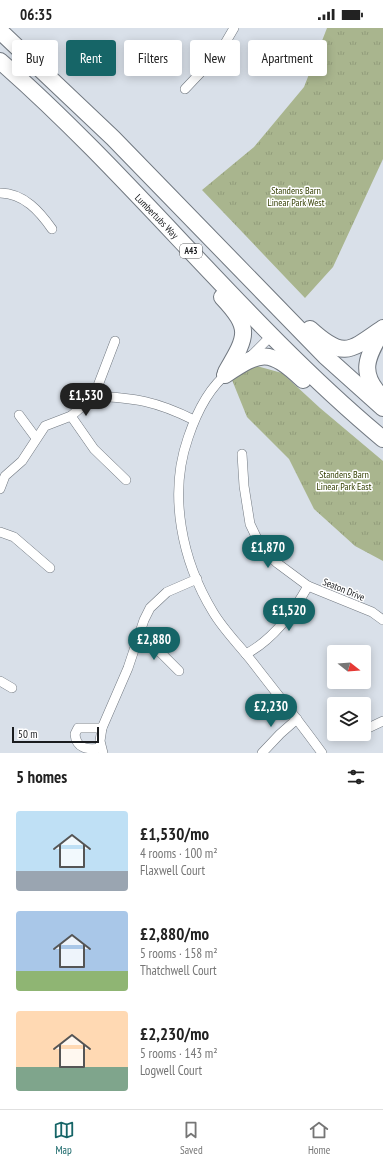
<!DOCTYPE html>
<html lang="en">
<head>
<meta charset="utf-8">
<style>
	:root { --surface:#fff; --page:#f6f6f6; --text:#222; --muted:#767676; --line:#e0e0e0; --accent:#166567 }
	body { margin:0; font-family:"PT Sans Narrow",sans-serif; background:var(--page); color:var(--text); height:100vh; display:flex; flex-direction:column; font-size:15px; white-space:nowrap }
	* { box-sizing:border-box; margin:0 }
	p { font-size:13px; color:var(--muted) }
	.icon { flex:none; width:22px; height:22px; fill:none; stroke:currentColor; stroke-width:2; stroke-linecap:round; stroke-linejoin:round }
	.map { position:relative; height:725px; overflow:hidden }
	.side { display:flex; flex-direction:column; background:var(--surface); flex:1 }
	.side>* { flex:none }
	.guide { position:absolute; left:12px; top:12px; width:359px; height:36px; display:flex; gap:8px }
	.needle { width:26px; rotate:107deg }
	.fabs { position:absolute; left:327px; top:617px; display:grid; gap:8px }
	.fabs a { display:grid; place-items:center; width:44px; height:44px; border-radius:4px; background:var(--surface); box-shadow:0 2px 10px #0003; font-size:20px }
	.scale { position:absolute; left:12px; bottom:10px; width:87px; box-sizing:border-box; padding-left:4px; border:2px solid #1a1c1f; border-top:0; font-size:11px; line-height:14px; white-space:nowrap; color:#1a1c1f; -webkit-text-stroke:3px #fff; paint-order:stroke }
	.price { position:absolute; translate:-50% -34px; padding:0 9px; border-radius:14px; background:var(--accent); color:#fff; font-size:13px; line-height:26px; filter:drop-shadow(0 1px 2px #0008) }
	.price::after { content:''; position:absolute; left:50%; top:24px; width:12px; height:9px; margin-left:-6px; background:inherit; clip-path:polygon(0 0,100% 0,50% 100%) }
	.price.selected { background:#222; color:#fff }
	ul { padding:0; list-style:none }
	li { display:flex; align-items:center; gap:12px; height:100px; padding:0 16px }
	li span { display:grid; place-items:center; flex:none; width:112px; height:80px; border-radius:4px; color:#555 }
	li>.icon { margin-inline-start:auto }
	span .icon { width:48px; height:48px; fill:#fffc; stroke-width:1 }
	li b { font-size:17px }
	h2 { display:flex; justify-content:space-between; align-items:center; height:48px; padding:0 16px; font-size:17px }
	.tag { padding:0 14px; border-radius:4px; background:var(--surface); box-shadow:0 2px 10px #0003; font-size:14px; line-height:36px }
	.tag.selected { background:var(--accent); color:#fff }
	.status { display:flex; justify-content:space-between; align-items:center; height:28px; padding:0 20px; background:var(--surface); direction:ltr }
	.status svg { height:11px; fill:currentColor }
	.dock { display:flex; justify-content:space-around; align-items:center; height:56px; border-top:1px solid var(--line); background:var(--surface); font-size:11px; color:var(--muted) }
	.dock a { display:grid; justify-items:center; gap:2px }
	.dock .selected { color:var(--accent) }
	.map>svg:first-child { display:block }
	.park { fill:url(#park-tufts) }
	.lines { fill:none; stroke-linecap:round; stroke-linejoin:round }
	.minor-casing { stroke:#717880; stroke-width:10 }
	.trunk-casing { stroke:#717880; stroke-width:18 }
	.minor { stroke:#fff; stroke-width:9 }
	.trunk { stroke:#fff; stroke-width:16 }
	.labels { text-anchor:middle; stroke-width:3; stroke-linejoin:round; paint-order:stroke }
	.shield { fill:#fff; stroke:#5f6062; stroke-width:1 }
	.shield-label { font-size:9px; font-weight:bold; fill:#1a1c1f }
	.park-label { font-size:10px; fill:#333f02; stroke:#fff }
	.street-label { font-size:10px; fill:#1a1c1f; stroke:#fff }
</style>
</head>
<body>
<div class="status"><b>06:35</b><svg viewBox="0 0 49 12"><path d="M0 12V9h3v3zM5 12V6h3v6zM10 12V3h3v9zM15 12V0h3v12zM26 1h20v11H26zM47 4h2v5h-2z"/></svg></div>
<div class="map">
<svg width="383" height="725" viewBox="0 0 383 725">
	<defs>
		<pattern id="park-tufts" width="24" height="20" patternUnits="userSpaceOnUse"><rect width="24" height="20" fill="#a9b58e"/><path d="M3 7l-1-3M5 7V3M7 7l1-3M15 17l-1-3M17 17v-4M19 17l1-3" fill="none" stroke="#919b7a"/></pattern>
	</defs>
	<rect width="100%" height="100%" fill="#d9e0e9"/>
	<!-- park -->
	<g class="park">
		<path d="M327,0H383V131L333,239L305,270L202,162L254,119L304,59Z"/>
		<path d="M250,336L282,345L320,380L383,433V533L355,518L314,481L289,431L247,389L230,347Z"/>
	</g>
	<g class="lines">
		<!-- minor casing -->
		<g class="minor-casing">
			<g id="minor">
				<path d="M185,61L220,24L234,0"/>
				<path d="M0,165C24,165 40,184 52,201"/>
				<path d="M249,330L272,307"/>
				<path d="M229,344C208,360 196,386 188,410C168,467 182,533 213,584C223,601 238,616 250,631C274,662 299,693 322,725"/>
				<path d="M94,368L115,313"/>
				<path d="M19,387L36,410"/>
				<path d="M71,388L94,421L126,452"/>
				<path d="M242,426L244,458L250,496L261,519L277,535L308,558L372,584L383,592"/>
				<path d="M0,461L5,448L22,433L45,398L71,388L94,368C135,370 156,373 194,392"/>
				<path d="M0,504L14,509L50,540"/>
				<path d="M138,609L157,621L179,643"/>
				<path d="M246,626C274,611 293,585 308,558"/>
				<path d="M0,653L12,660"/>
				<path d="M364,702L383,693"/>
				<path d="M101,720C88,722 76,721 75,706L78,700H102"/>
				<path d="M103,725L100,713L102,700L128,640L144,592L150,580L167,564L197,551"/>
				<path d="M262,725L280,706L297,691"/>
			</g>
		</g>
		<!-- trunk casing -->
		<g class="trunk-casing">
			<g id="trunk">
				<path d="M0,3L113,110L325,328L383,380"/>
				<path d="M0,33C135,151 245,296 383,411"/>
				<path d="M222,269C252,301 247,308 226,344"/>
				<path d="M310,301C343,331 349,324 383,300"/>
				<path d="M382,303C367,329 358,345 382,369"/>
				<path d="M225,347C261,323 269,320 303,352"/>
			</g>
		</g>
		<!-- minor -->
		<use href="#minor" class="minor"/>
		<!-- trunk -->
		<use href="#trunk" class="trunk"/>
	</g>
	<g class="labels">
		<!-- shield labels -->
		<rect class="shield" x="180" y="216" width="22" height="14" rx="3"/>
		<g class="shield-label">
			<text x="191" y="226">A43</text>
		</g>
		<!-- park labels -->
		<g class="park-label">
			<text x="296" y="166">Standens Barn<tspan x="296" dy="12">Linear Park West</tspan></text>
			<text x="344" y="450">Standens Barn<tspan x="344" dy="12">Linear Park East</tspan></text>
		</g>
		<!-- street labels -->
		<g class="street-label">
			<text transform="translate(157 188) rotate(46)" y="4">Lumbertubs Way</text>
			<text transform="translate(344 561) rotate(22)" y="4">Seaton Drive</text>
		</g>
	</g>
</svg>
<div class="fabs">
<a><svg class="needle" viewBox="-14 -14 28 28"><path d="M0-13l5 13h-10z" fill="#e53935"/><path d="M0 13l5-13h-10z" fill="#767676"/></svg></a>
<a><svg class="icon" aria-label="layers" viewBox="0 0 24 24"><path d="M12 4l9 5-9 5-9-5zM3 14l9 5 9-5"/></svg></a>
</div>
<div class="scale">50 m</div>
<b class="price selected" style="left:86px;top:389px">£1,530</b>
<b class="price" style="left:268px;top:541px">£1,870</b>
<b class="price" style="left:289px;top:604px">£1,520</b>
<b class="price" style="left:154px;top:633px">£2,880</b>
<b class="price" style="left:271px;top:700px">£2,230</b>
<div class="guide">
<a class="tag">Buy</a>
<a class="tag selected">Rent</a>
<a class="tag">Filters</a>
<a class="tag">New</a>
<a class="tag">Apartment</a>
</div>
</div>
<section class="side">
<h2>5 homes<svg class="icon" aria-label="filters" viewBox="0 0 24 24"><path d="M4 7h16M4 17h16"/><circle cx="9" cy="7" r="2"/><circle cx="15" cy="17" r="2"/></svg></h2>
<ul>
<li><span style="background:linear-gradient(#bfe0f5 75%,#9aa5b1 0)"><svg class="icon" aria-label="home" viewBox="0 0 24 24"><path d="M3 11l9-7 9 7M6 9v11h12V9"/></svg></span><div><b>£1,530/mo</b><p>4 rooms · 100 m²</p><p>Flaxwell Court</p></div></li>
<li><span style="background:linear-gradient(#a9c7e8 75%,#8fb573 0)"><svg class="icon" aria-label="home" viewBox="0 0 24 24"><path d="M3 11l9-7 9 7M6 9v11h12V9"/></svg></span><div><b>£2,880/mo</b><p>5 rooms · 158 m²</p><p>Thatchwell Court</p></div></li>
<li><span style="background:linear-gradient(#ffd9b3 70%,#7fa58c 0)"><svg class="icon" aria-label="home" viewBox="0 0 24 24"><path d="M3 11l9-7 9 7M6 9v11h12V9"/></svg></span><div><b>£2,230/mo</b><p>5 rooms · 143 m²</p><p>Logwell Court</p></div></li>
</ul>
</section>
<nav class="dock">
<a class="selected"><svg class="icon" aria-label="map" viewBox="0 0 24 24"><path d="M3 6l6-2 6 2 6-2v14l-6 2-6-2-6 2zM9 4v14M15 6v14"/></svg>Map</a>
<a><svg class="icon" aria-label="saved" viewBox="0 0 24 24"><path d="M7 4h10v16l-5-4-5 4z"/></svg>Saved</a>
<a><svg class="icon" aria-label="home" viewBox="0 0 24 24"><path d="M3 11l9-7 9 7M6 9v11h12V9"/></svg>Home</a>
</nav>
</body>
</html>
